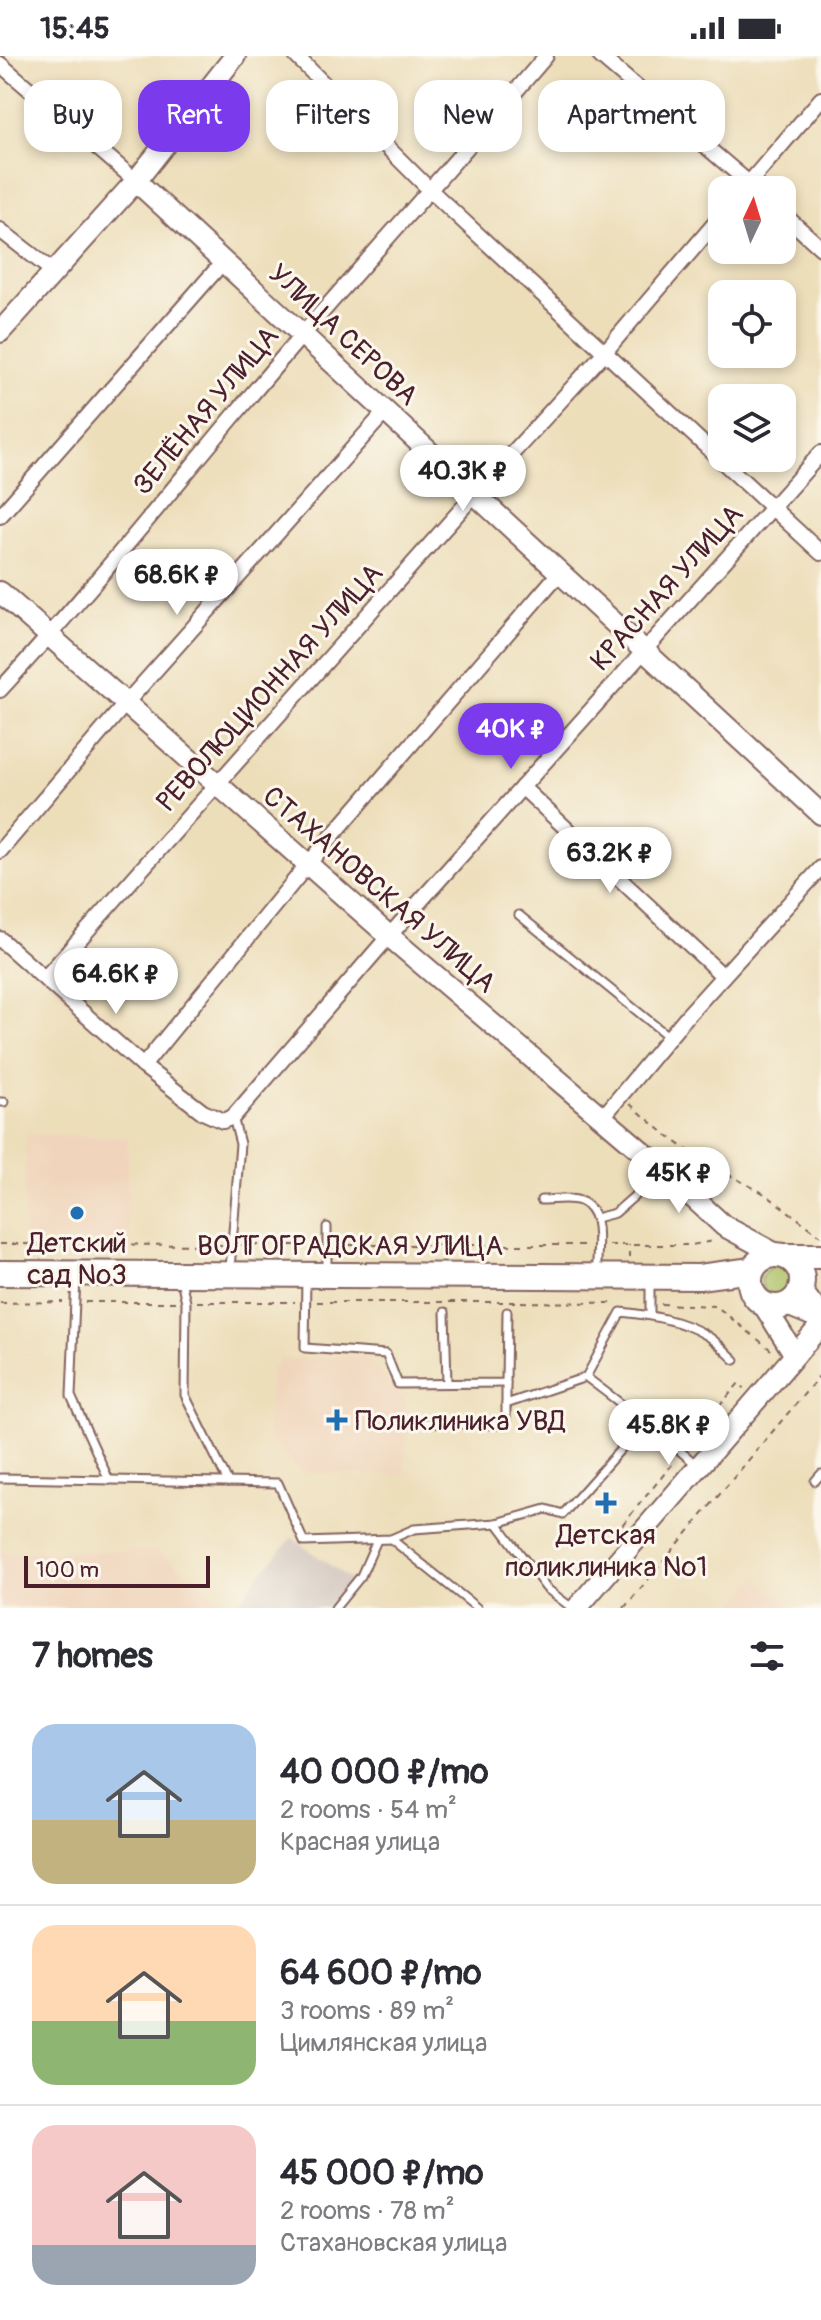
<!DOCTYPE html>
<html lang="en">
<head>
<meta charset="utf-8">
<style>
	:root { --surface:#fff; --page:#f7f7f7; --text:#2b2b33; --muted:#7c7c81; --line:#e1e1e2; --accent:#7c3aed }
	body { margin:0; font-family:Pangolin,sans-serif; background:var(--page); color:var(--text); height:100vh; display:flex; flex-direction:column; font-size:30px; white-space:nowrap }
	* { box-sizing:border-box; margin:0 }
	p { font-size:26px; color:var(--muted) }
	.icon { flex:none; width:44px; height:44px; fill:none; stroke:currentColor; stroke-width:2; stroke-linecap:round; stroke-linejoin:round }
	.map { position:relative; height:1552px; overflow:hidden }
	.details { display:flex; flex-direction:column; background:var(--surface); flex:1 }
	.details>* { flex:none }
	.hud { position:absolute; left:24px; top:24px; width:774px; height:72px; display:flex; gap:16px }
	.needle { width:52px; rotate:4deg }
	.buttons { position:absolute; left:708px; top:120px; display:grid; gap:16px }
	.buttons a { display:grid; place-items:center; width:88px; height:88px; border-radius:16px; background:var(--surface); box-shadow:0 4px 12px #0003; font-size:40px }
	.scale { position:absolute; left:24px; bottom:20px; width:186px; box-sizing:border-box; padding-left:8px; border:4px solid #4a1f2b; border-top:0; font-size:22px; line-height:28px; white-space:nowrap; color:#4a1f2b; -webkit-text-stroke:6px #fbf7ec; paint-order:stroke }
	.price { position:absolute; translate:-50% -68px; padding:0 18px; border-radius:28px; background:#fff; color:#222; font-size:26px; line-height:52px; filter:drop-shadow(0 2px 4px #0008) }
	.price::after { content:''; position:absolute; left:50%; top:48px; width:24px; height:18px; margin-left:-12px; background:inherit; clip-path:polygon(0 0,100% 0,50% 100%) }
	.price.current { background:var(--accent); color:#fff }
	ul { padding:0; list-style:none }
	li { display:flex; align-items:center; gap:24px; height:200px; padding:0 32px }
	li+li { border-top:2px solid var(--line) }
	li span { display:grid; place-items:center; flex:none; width:224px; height:160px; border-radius:24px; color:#555 }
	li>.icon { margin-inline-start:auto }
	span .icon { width:96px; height:96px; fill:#fffc; stroke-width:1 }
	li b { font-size:34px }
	h2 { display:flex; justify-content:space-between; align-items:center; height:96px; padding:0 32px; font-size:34px }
	.pill { padding:0 28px; border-radius:24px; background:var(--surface); box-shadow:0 4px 12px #0003; font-size:28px; line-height:72px }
	.pill.current { background:var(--accent); color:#fff }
	.status { display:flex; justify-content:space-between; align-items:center; height:56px; padding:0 40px; background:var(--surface); direction:ltr }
	.status svg { height:22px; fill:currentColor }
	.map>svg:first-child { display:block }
	.built { fill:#f0d5bc }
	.industrial { fill:#cec1b9 }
	.green { fill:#acc165; stroke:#7b7048; stroke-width:2 }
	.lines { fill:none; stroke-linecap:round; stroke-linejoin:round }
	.lane-casing { stroke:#83625d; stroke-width:11 }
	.street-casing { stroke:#83625d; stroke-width:18 }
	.secondary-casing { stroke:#83625d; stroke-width:24 }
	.primary-casing { stroke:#83625d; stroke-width:28 }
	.path { stroke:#83625d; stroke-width:2; stroke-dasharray:6 6; stroke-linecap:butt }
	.lane { stroke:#fff; stroke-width:7 }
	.street { stroke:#fff; stroke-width:14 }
	.secondary { stroke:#fff; stroke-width:20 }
	.primary { stroke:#fff; stroke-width:24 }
	.poi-dot { fill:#1f6fb2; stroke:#fbf7ec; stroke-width:3 }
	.labels { text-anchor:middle; stroke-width:6; stroke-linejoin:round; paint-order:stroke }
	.street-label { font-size:28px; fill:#4a1f2b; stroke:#fbf7ec }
	.poi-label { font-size:28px; fill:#4a1f2b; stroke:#fbf7ec }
</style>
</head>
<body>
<div class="status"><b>15:45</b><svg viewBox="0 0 49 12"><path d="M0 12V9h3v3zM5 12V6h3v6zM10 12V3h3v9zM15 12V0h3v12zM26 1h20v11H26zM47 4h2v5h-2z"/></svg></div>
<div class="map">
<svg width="821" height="1552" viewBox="0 0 821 1552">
	<rect width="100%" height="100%" fill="#fbf7ec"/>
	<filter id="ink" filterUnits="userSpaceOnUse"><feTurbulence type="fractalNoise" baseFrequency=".0125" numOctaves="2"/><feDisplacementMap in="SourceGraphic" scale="16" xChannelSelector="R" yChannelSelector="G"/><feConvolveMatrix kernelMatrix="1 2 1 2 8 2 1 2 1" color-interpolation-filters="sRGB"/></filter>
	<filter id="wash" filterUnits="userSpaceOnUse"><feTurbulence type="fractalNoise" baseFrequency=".006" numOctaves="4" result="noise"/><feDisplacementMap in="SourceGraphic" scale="32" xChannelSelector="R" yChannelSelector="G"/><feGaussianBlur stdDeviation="1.8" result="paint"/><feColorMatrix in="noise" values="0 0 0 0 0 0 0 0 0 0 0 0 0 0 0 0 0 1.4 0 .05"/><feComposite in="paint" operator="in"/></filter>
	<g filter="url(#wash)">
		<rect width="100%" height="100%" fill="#eddeba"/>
		<!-- built -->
		<g class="built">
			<path d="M26,1078L128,1081V1186L24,1184Z"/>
			<path d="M364,1300L406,1346V1419L302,1417L267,1381L270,1314L280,1303Z"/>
			<path d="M158,1495L232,1552H0V1496Z"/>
			<path d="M757,1521L796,1552H731Z"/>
		</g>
		<!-- industrial -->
		<path class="industrial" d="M292,1482L351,1524L327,1552H235L257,1522Z"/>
		<!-- green -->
		<circle class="green" cx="776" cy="1225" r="15"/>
	</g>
	<g filter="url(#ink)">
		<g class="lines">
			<!-- lane casing -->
			<g class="lane-casing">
				<g id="lane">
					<path d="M519,859L669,981"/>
					<path d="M0,1046H4"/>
					<path d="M541,1144C553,1144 570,1141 580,1145C605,1154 596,1193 597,1214"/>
					<path d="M596,1162L615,1157L662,1116"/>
					<path d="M230,1213L240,1088L233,1061"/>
					<path d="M327,1213V1171"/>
					<path d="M76,1220L71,1340L109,1424"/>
					<path d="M306,1221L305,1292L386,1298L398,1328L506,1327L507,1256"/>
					<path d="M181,1224L186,1246L185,1339L228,1426"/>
					<path d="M445,1256L447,1327"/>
					<path d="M650,1259V1223"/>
					<path d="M506,1327V1348L586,1321"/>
					<path d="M645,1366L697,1409"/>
					<path d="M426,1367L506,1369V1348"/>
					<path d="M0,1422L278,1427L304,1486L391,1483L414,1473L497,1467L546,1453L563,1458L645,1366L586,1321L621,1256C650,1259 681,1264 706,1279C717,1285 726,1296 735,1304"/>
					<path d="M815,1425L821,1418"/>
					<path d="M497,1467L546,1532L572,1552"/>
					<path d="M391,1483L477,1552"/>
					<path d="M335,1552L361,1520L377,1484"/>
				</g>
			</g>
			<!-- street casing -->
			<g class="street-casing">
				<g id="street">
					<path d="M296,0L431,135L821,497"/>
					<path d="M600,0L757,134"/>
					<path d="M0,8L136,125"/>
					<path d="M743,134L821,43"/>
					<path d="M782,157L821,192"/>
					<path d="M0,174L54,216"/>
					<path d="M0,460L223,206"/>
					<path d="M0,634C106,519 201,396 303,278C384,185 466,94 546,0"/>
					<path d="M522,731L723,920"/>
					<path d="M0,795L126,647L386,355"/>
					<path d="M0,883L143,1010L203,1056L223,1065L233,1061L389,880L821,397"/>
					<path d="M45,922L475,438L604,297L722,159"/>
					<path d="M143,1010L308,808L560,516"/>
					<path d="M602,1062L687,960L821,812"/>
				</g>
			</g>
			<!-- secondary casing -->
			<g class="secondary-casing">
				<g id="secondary">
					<path d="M136,125L821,758"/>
					<path d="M0,276L136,125L235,0"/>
					<path d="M0,536L389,880L652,1104L724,1170L776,1198"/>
					<path d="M801,1234L821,1260"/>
					<path d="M763,1248L795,1299"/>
					<path d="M787,1249L821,1263"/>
					<path d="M577,1552L821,1269"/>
				</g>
			</g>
			<!-- primary casing -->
			<g class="primary-casing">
				<g id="primary">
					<circle cx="776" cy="1225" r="26"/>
					<path d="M785,1200H821"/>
					<path d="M0,1217L699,1221L752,1214"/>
				</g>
			</g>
			<!-- path -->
			<g class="path">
				<path d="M630,1048L665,1078L701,1104L765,1138L821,1180"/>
				<path d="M0,1188L223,1189"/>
				<path d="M241,1189H319"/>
				<path d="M337,1189H587"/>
				<path d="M609,1189H691L714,1185"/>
				<path d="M629,1202V1189"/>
				<path d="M85,1246H175"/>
				<path d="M197,1246H295"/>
				<path d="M317,1246H443"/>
				<path d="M449,1246H503"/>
				<path d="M509,1246L615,1247"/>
				<path d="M0,1247L63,1246"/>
				<path d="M661,1248L716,1250L771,1294"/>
				<path d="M688,1387L739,1327L744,1332"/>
				<path d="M618,1479V1474L675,1405"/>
				<path d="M624,1552L821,1318"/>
			</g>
			<!-- lane -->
			<use href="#lane" class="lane"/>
			<!-- street -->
			<use href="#street" class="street"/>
			<!-- secondary -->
			<use href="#secondary" class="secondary"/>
			<!-- primary -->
			<use href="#primary" class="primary"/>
		</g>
	</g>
	<!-- markers -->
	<g class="poi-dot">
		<circle cx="77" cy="1157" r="8"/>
		<path d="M333 1352h8v8h8v8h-8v8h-8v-8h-8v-8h8z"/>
		<path d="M602 1435h8v8h8v8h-8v8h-8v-8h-8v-8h8z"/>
	</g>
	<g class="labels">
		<!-- street labels -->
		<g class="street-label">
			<text transform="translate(344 278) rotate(43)" y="10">УЛИЦА СЕРОВА</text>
			<text transform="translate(205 354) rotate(-50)" y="10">ЗЕЛЁНАЯ УЛИЦА</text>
			<text transform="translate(666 531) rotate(-48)" y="10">КРАСНАЯ УЛИЦА</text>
			<text transform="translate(269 631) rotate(-48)" y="10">РЕВОЛЮЦИОННАЯ УЛИЦА</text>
			<text transform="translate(380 833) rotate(41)" y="10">СТАХАНОВСКАЯ УЛИЦА</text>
			<text x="350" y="1199">ВОЛГОГРАДСКАЯ УЛИЦА</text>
		</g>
		<!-- poi labels -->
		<g class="poi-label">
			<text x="77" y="1196">Детский<tspan x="77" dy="32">сад №3</tspan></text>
			<text x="355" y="1374" text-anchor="start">Поликлиника УВД</text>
			<text x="606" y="1488">Детская<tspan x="606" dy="32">поликлиника №1</tspan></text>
		</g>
	</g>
</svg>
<div class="buttons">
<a><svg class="needle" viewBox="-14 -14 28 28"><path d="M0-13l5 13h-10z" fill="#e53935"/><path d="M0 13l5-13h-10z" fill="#7c7c81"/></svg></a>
<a><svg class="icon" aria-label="locate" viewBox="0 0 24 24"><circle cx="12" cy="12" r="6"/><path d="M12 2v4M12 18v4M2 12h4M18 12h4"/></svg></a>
<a><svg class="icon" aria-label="layers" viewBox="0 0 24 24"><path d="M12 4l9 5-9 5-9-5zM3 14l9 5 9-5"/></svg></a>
</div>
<div class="scale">100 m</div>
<b class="price" style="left:463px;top:457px">40.3K ₽</b>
<b class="price" style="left:177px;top:561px">68.6K ₽</b>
<b class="price current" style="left:511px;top:715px">40K ₽</b>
<b class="price" style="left:610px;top:839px">63.2K ₽</b>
<b class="price" style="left:116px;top:960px">64.6K ₽</b>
<b class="price" style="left:679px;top:1159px">45K ₽</b>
<b class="price" style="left:669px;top:1411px">45.8K ₽</b>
<div class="hud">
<a class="pill">Buy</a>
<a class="pill current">Rent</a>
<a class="pill">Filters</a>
<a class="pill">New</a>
<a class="pill">Apartment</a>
</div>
</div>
<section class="details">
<h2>7 homes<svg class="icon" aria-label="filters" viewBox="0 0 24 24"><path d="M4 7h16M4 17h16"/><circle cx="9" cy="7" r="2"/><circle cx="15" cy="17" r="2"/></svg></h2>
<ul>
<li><span style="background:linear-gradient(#a9c7e8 60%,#c2b280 0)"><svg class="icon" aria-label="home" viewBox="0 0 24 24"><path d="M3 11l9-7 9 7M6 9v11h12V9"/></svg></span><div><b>40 000 ₽/mo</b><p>2 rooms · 54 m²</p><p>Красная улица</p></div></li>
<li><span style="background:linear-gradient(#ffd9b3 60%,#8fb573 0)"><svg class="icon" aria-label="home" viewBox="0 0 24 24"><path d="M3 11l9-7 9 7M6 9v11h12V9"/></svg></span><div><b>64 600 ₽/mo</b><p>3 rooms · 89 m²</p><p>Цимлянская улица</p></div></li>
<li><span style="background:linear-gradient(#f6c9c9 75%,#9aa5b1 0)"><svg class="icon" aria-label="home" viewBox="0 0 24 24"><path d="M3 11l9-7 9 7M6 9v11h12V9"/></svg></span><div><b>45 000 ₽/mo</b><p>2 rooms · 78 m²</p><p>Стахановская улица</p></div></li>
</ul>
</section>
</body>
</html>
